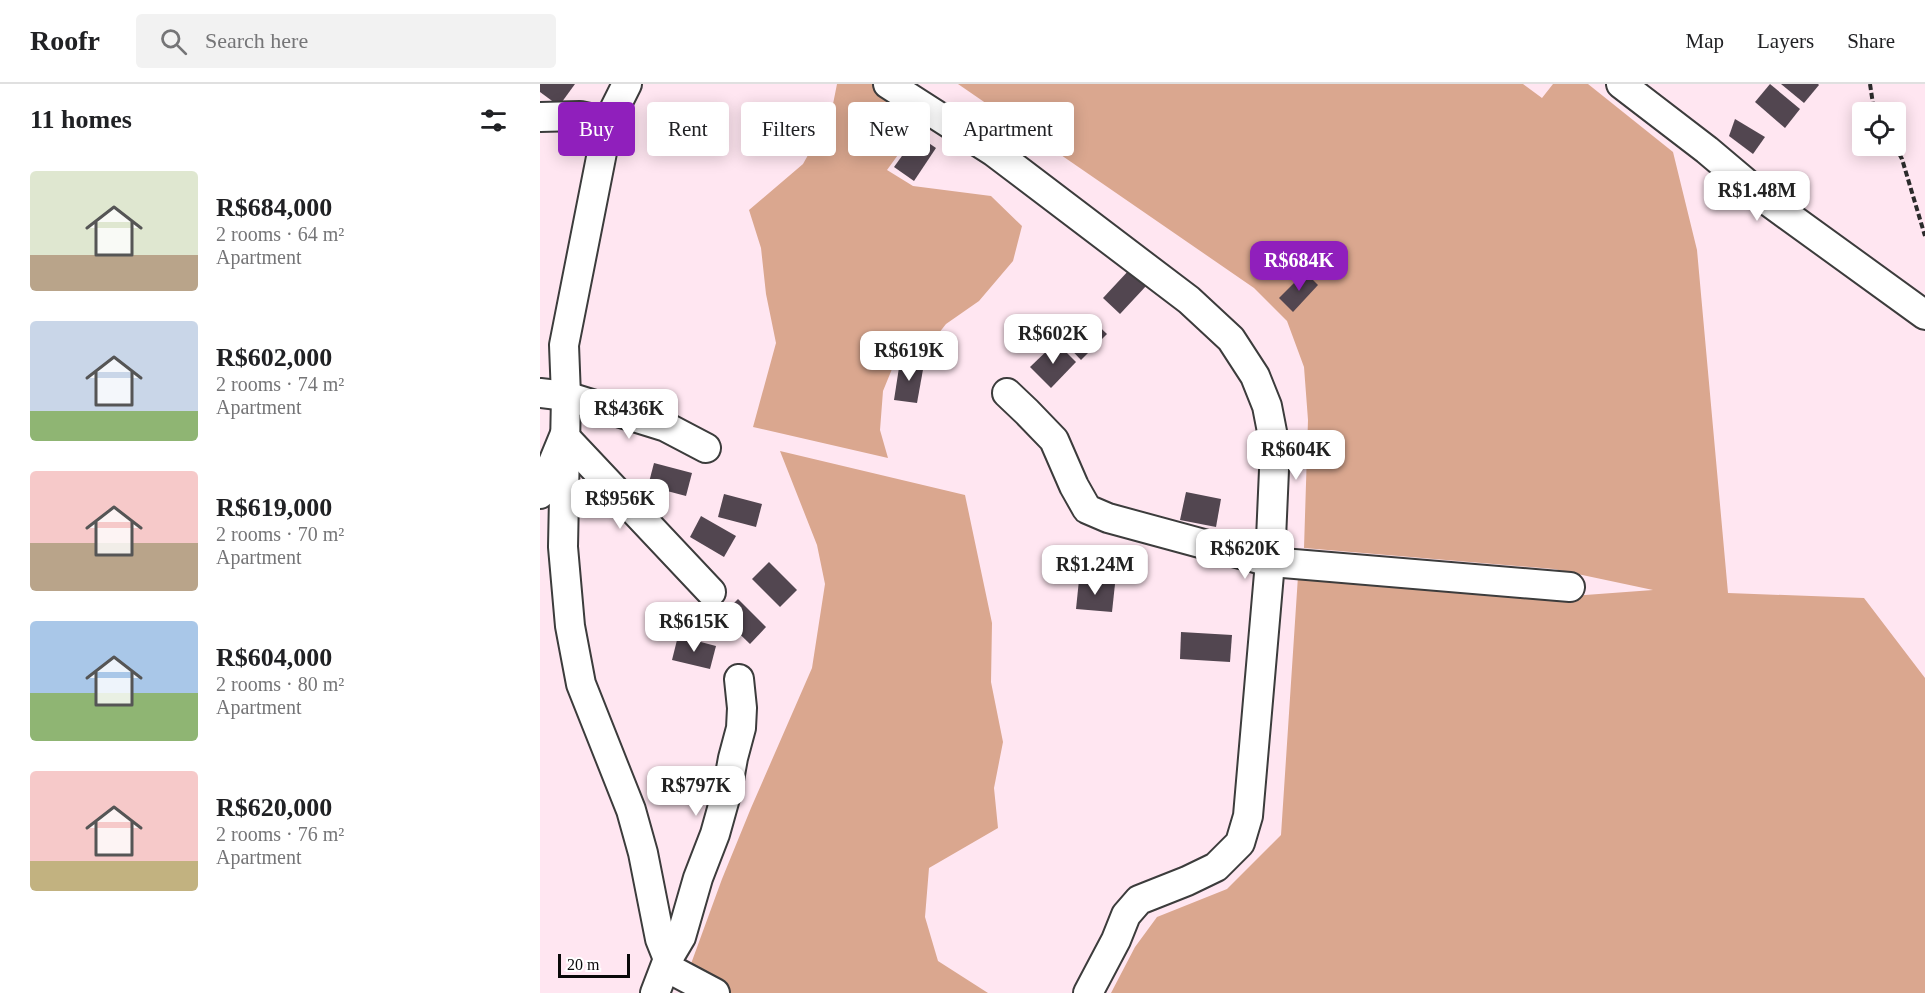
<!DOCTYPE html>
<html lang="en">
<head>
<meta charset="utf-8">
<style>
	:root { --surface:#fff; --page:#f2f2f2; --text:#202124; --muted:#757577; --line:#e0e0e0; --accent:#901fbc }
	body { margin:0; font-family:Georgia,serif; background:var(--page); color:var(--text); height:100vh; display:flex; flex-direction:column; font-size:22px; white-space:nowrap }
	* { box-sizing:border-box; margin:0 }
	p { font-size:20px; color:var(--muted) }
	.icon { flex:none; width:33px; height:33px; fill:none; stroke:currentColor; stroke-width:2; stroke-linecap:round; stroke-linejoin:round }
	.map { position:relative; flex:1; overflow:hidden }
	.drawer { display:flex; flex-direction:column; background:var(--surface); width:540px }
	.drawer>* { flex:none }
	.hud { position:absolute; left:18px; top:18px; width:570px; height:54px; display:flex; gap:12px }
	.fabs { position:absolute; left:1312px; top:18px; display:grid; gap:12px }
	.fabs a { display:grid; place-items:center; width:54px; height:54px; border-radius:6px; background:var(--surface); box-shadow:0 3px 15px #0003; font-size:30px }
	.scale { position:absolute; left:18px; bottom:15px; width:72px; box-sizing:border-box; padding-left:6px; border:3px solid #090909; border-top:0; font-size:16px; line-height:21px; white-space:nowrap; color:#090909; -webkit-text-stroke:4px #fff; paint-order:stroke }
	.price { position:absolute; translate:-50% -51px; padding:0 14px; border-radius:12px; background:#fff; color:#222; font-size:20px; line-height:39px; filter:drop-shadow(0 2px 3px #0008) }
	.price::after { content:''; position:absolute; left:50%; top:36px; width:18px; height:14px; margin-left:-9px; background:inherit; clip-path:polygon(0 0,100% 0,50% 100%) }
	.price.current { background:var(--accent); color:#fff }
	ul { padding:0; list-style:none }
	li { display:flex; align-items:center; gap:18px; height:150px; padding:0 30px }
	li span { display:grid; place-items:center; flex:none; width:168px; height:120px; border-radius:6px; color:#555 }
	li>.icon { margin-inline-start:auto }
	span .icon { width:72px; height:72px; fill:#fffc; stroke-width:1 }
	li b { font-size:26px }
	h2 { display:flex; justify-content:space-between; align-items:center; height:72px; padding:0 30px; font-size:26px }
	.chip { padding:0 21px; border-radius:6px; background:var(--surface); box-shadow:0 3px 15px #0003; font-size:21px; line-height:54px }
	.chip.current { background:var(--accent); color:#fff }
	header { display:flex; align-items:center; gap:36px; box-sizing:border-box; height:84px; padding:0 30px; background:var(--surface); border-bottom:2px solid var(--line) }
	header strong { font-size:28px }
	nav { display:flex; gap:33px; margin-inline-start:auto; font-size:21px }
	.search { width:420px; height:54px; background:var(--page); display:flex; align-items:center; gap:15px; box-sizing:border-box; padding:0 21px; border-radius:6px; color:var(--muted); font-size:22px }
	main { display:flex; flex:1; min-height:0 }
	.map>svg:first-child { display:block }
	.forest { fill:#daa78f }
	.building { fill:#524650 }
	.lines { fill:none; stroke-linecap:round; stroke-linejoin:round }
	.minor-casing { stroke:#3c3c3c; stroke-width:32 }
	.path { stroke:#2b2b2b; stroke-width:4; stroke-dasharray:6 3; stroke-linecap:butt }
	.minor { stroke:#fff; stroke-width:28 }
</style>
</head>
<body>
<header>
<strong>Roofr</strong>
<div class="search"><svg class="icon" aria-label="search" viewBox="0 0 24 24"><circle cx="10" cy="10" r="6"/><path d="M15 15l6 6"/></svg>Search here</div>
<nav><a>Map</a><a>Layers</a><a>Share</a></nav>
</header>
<main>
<section class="drawer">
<h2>11 homes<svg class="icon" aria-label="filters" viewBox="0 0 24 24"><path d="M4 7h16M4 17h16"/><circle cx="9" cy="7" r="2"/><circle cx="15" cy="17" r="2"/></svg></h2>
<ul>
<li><span style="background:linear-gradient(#dfe7d0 70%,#b9a48a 0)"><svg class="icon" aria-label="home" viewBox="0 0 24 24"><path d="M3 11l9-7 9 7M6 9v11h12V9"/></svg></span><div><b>R$684,000</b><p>2 rooms · 64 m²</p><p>Apartment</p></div></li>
<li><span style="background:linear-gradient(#c9d6e8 75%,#8fb573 0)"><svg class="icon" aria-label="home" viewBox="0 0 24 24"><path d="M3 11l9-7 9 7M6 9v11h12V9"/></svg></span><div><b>R$602,000</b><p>2 rooms · 74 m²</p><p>Apartment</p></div></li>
<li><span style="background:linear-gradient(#f6c9c9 60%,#b9a48a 0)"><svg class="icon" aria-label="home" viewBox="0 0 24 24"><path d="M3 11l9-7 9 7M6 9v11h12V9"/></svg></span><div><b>R$619,000</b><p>2 rooms · 70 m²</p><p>Apartment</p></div></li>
<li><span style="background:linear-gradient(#a9c7e8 60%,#8fb573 0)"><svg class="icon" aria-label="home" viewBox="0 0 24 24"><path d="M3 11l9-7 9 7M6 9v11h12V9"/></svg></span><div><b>R$604,000</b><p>2 rooms · 80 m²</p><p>Apartment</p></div></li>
<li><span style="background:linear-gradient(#f6c9c9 75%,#c2b280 0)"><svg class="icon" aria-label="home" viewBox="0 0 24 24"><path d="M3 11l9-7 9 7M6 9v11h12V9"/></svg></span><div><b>R$620,000</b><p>2 rooms · 76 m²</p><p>Apartment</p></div></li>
</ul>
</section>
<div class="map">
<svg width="1385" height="909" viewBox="0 0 1385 909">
	<rect width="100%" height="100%" fill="#ffe6f1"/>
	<!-- forest -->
	<g class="forest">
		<path d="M297,0H354L392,24L347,86L373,102L451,112L482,142L473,177L439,217L406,240L384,268L361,263L343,307L340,346L348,374L213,343L236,259L226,210L221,164L209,126L263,80L291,30Z"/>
		<path d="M418,0H983L1002,14L1013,0H1048L1133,68L1157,166L1188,509L1324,514L1385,594V909H571L595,863L617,833L687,805L741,751L758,492L991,515L1113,506L1014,485L764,464L768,336L764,283L747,237L714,204Z"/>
		<path d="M240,367L425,411L452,539L451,598L463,658L454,704L458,744L389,784L385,833L398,877L448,909H177L148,888L182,795L211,724L272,584L285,500L277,461Z"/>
	</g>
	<!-- building -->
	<g class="building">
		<path d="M0,0H35L19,22L0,8Z"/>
		<path d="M1230,0L1260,25L1245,44L1215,18Z"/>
		<path d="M1241,0H1278L1279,1L1264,19Z"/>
		<path d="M1195,35L1225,53L1213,70L1189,52Z"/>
		<path d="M377,51L396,64L374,97L354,83Z"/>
		<path d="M590,185L607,201L580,230L563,214Z"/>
		<path d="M765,188L778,201L753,228L739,214Z"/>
		<path d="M547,231L567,250L541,276L521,255Z"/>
		<path d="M516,258L536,278L511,304L490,283Z"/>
		<path d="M360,277L384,280L377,319L354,316Z"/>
		<path d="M114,379L152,389L146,412L108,402Z"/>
		<path d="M646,408L681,415L676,443L640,436Z"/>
		<path d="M184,410L222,420L216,443L178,433Z"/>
		<path d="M161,432L196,452L184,473L150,453Z"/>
		<path d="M229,478L257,506L240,523L212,495Z"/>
		<path d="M539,496L575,500L572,528L536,525Z"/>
		<path d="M198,515L226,543L210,560L181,532Z"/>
		<path d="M641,548L692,551L690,578L640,575Z"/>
		<path d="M138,552L176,562L170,585L132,576Z"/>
	</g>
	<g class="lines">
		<!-- minor casing -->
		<g class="minor-casing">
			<g id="minor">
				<path d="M87,0L68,38L24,261L26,312L23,463L30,542L41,600L91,726L103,769L120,855L128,875L115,909"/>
				<path d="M348,0L454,68L649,216L691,255L715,292L727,322L735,363L730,478L708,732L700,759L676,783L647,797L599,816L586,831L576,856L548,909"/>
				<path d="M1081,0L1167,66L1225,115L1385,231"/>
				<path d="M0,33L40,32L68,38"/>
				<path d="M0,309L26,312L126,343L166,364"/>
				<path d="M467,309L487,328L514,356L534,402L547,425L568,434L730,478L1030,503"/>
				<path d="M0,410L24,352L171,508"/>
				<path d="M128,875L141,853L158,794L175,750L187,707L193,674L201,644L202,624L199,595"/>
				<path d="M126,883L175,909"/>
			</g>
		</g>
		<!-- path -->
		<g class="path">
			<path d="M1330,0L1333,20L1338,28"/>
			<path d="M1355,62L1362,75L1385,152"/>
		</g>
		<!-- minor -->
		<use href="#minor" class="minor"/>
	</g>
</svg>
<div class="fabs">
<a><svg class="icon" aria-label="locate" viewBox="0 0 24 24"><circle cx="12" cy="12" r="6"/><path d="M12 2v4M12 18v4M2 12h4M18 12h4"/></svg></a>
</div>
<div class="scale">20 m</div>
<b class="price" style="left:1217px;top:138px">R$1.48M</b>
<b class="price current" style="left:759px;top:208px">R$684K</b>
<b class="price" style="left:513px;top:281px">R$602K</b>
<b class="price" style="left:369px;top:298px">R$619K</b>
<b class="price" style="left:89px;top:356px">R$436K</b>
<b class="price" style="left:756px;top:397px">R$604K</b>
<b class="price" style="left:80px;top:446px">R$956K</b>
<b class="price" style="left:705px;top:496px">R$620K</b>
<b class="price" style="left:555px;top:512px">R$1.24M</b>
<b class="price" style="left:154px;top:569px">R$615K</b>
<b class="price" style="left:156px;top:733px">R$797K</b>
<div class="hud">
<a class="chip current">Buy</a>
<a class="chip">Rent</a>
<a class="chip">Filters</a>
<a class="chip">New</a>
<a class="chip">Apartment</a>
</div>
</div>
</main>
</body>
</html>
